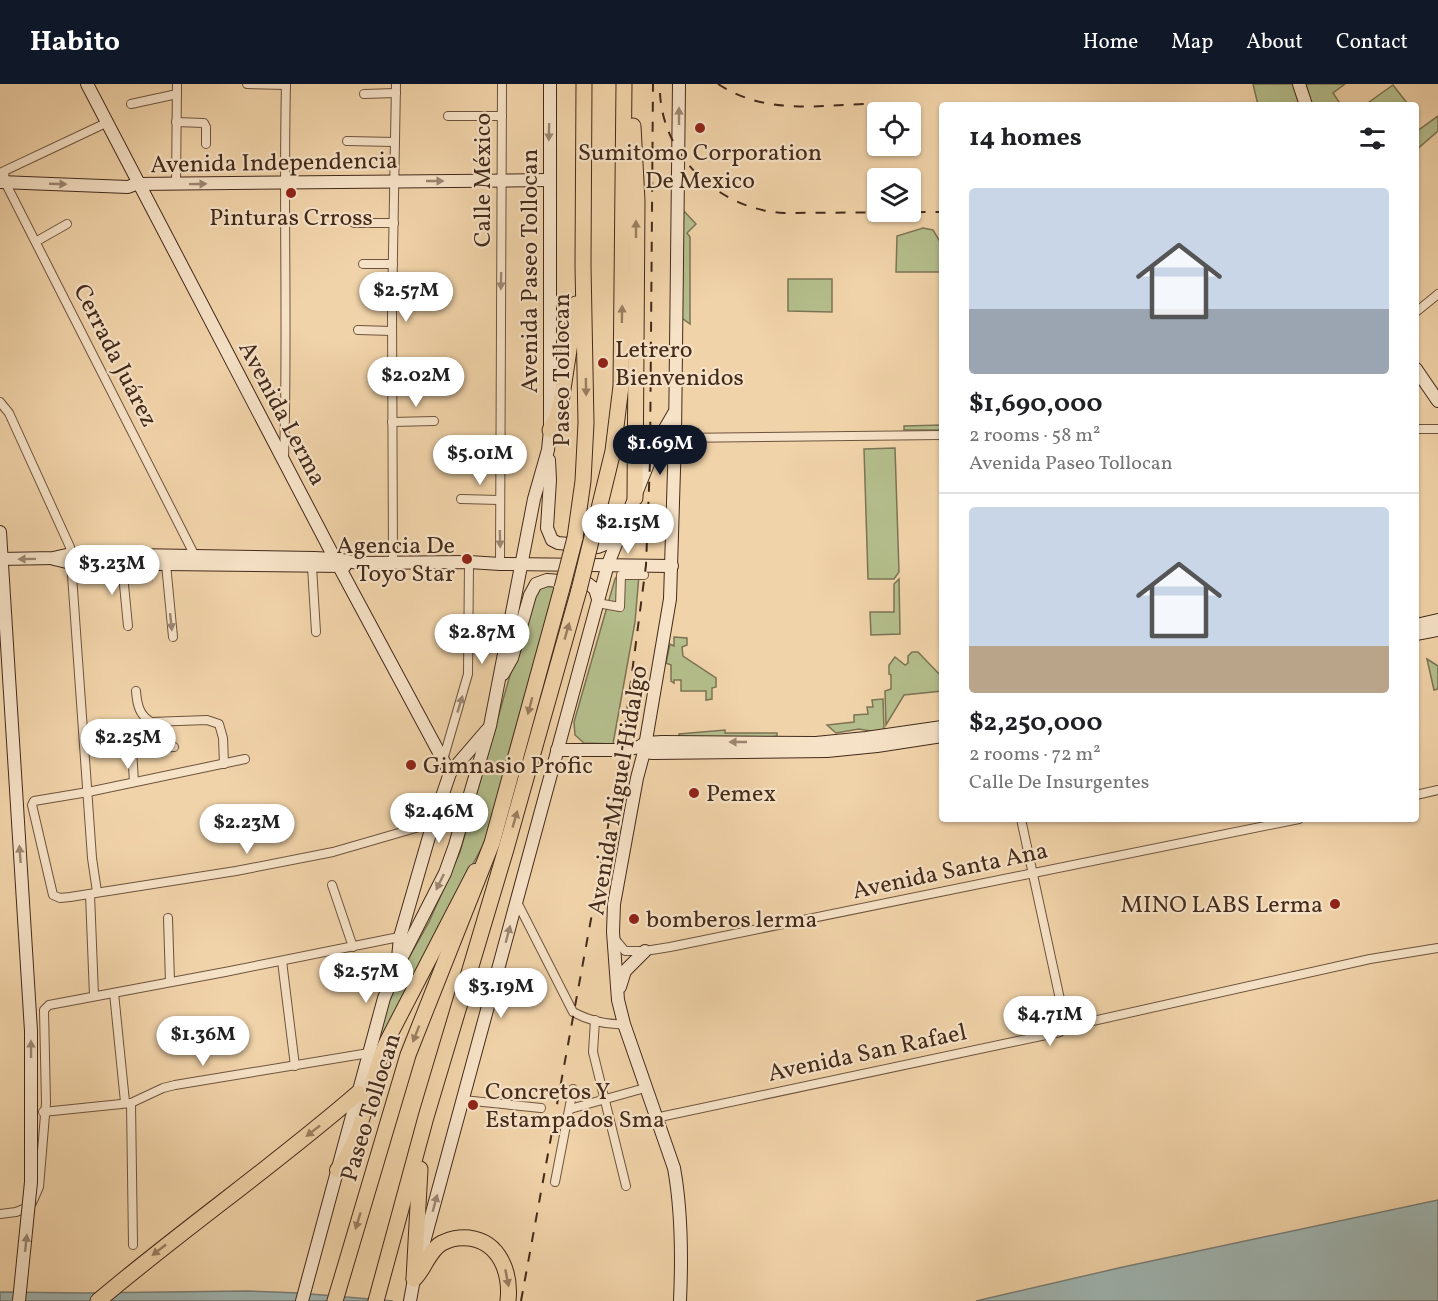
<!DOCTYPE html>
<html lang="en">
<head>
<meta charset="utf-8">
<style>
	:root { --surface:#fff; --page:#f6f6f6; --text:#202124; --muted:#757577; --line:#e0e0e0; --accent:#111827 }
	body { margin:0; font-family:Vollkorn,serif; background:var(--page); color:var(--text); height:100vh; display:flex; flex-direction:column; font-size:22px; white-space:nowrap }
	* { box-sizing:border-box; margin:0 }
	p { font-size:20px; color:var(--muted) }
	.icon { flex:none; width:33px; height:33px; fill:none; stroke:currentColor; stroke-width:2; stroke-linecap:round; stroke-linejoin:round }
	.map { position:relative; flex:1; overflow:hidden }
	.details { position:absolute; left:939px; top:18px; width:480px; height:720px; display:flex; flex-direction:column; background:var(--surface); border-radius:6px; box-shadow:0 2px 4px #0004 }
	.details>* { flex:none }
	.buttons { position:absolute; left:867px; top:18px; display:grid; gap:12px }
	.buttons a { display:grid; place-items:center; width:54px; height:54px; border-radius:6px; background:var(--surface); box-shadow:0 2px 4px #0004; font-size:30px }
	.price { position:absolute; translate:-50% -51px; padding:0 14px; border-radius:21px; background:#fff; color:#222; font-size:20px; line-height:39px; filter:drop-shadow(0 2px 3px #0008) }
	.price::after { content:''; position:absolute; left:50%; top:36px; width:18px; height:14px; margin-left:-9px; background:inherit; clip-path:polygon(0 0,100% 0,50% 100%) }
	.price.selected { background:var(--accent); color:#fff }
	ul { padding:0; list-style:none }
	li { display:grid; align-content:center; gap:12px; height:318px; padding:0 30px }
	li+li { border-top:2px solid var(--line) }
	li span { display:grid; place-items:center; height:186px; border-radius:6px; color:#555 }
	li>.icon { margin-inline-start:auto }
	span .icon { width:108px; height:108px; fill:#fffc; stroke-width:1 }
	li b { font-size:26px }
	h2 { display:flex; justify-content:space-between; align-items:center; height:72px; padding:0 30px; font-size:26px }
	header { display:flex; align-items:center; gap:36px; box-sizing:border-box; height:84px; padding:0 30px; background:var(--accent); color:#fff }
	header strong { font-size:28px }
	nav { display:flex; gap:33px; margin-inline-start:auto; font-size:21px }
	.map>svg:first-child { display:block }
	.green { fill:#b4be8c; stroke:#7c7454; stroke-width:1.5 }
	.water { fill:#9fb6b3; stroke:#7a7e76; stroke-width:1.5 }
	.lines { fill:none; stroke-linecap:round; stroke-linejoin:round }
	.street-casing { stroke:#6e543e; stroke-width:10 }
	.secondary-casing { stroke:#432a1b; stroke-width:14 }
	.primary-casing { stroke:#432a1b; stroke-width:16 }
	.highway-casing { stroke:#432a1b; stroke-width:17 }
	.street { stroke:#f6e2c7; stroke-width:8 }
	.secondary { stroke:#f6e2c7; stroke-width:12 }
	.primary { stroke:#f1d3a9; stroke-width:14 }
	.highway { stroke:#f1d3a9; stroke-width:15 }
	.rail { stroke:#432a1b; stroke-width:2; stroke-dasharray:10 10; stroke-linecap:butt }
	.secondary-bridge-casing { stroke:#432a1b; stroke-width:14; stroke-linecap:butt }
	.highway-bridge-casing { stroke:#432a1b; stroke-width:17; stroke-linecap:butt }
	.secondary-bridge { stroke:#f6e2c7; stroke-width:12 }
	.highway-bridge { stroke:#f1d3a9; stroke-width:15 }
	.oneway { fill:#9c8671 }
	.oneway2 { fill:#9a7e62 }
	.poi-dot { fill:#8f2418; stroke:#f6e2c7; stroke-width:2 }
	.labels { text-anchor:middle; stroke-width:4.5; stroke-linejoin:round; paint-order:stroke }
	.poi-label { font-size:24px; fill:#432a1b; stroke:#f6e2c7; text-anchor:start }
	.street-label { font-size:24px; fill:#432a1b; stroke:#f6e2c7 }
</style>
</head>
<body>
<header>
<strong>Habito</strong>
<nav><a>Home</a><a>Map</a><a>About</a><a>Contact</a></nav>
</header>
<div class="map">
<svg width="1438" height="1217" viewBox="0 0 1438 1217">
	<rect width="100%" height="100%" fill="#f1d3a9"/>
	<filter id="stains"><feTurbulence type="fractalNoise" baseFrequency=".00333" numOctaves="4"/><feColorMatrix values="0 0 0 0 .2 0 0 0 0 .09 0 0 0 0 .02 0 0 0 .5 -.17"/></filter>
	<radialGradient id="worn" r=".72"><stop offset=".6" stop-color="#630" stop-opacity="0"/><stop offset="1" stop-color="#630" stop-opacity=".3"/></radialGradient>
	<!-- green -->
	<g class="green">
		<path d="M1253,0H1293L1299,21H1258Z"/>
		<path d="M1306,0H1345L1333,9L1341,21H1312Z"/>
		<path d="M1393,1L1407,19L1405,21H1365Z"/>
		<path d="M1438,32V47L1416,66V48Z"/>
		<path d="M682,125L696,140L687,149L690,153V240L682,234Z"/>
		<path d="M923,144L933,146L942,161V188H896L897,152Z"/>
		<path d="M788,195H832V228L788,227Z"/>
		<path d="M942,341V346H904V342Z"/>
		<path d="M895,364L899,488L894,495H868L864,365Z"/>
		<path d="M639,491L635,538L613,660L584,659L575,651L574,638L615,495L617,492Z"/>
		<path d="M899,495L900,550L871,551L870,528H894V500Z"/>
		<path d="M543,502H555L486,756L438,843L386,950L374,968L389,909L429,838L460,768L533,510Z"/>
		<path d="M674,553L687,554V561L682,563L683,572L716,594V603L712,604V615L706,616V607H681V596H674V599L671,597V581L666,579L670,560L674,562Z"/>
		<path d="M912,568H918L942,593V607L904,611L886,641L885,607L891,605V591L889,590V581L895,573L905,581L908,579V572Z"/>
		<path d="M1427,575L1438,582V605L1434,606Z"/>
		<path d="M883,615L884,645L876,648L859,645L836,649L827,641L854,638V631L868,630L867,623H873L872,616Z"/>
		<path d="M725,646V649H777V652L750,657L679,656V650Z"/>
	</g>
	<!-- water -->
	<g class="water">
		<path d="M1438,1116V1217H976L1123,1183Z"/>
		<path d="M247,1207L299,1209L393,1217H0V1208L86,1209Z"/>
	</g>
	<g class="lines">
		<!-- street casing -->
		<g class="street-casing">
			<g id="street">
				<path d="M247,0L286,1"/>
				<path d="M364,10L396,9"/>
				<path d="M131,20L177,10"/>
				<path d="M448,32H502"/>
				<path d="M176,38L204,39L206,43V60"/>
				<path d="M347,57L395,58"/>
				<path d="M4,88L5,98L195,472"/>
				<path d="M0,89L106,39"/>
				<path d="M176,101L177,0"/>
				<path d="M354,139H394"/>
				<path d="M37,157L67,140"/>
				<path d="M363,180H393"/>
				<path d="M1416,228L1438,210"/>
				<path d="M358,246L392,247"/>
				<path d="M0,318L9,329L70,463L92,774L97,808"/>
				<path d="M392,338L434,337"/>
				<path d="M1416,345H1438"/>
				<path d="M675,354L942,351"/>
				<path d="M284,374C288,250 283,125 286,0"/>
				<path d="M461,415L499,416"/>
				<path d="M393,479L392,226L396,0"/>
				<path d="M122,480L128,542"/>
				<path d="M166,480L173,553"/>
				<path d="M500,480L502,0"/>
				<path d="M312,483L316,548"/>
				<path d="M597,519L620,523L621,491H644"/>
				<path d="M136,607C137,620 139,631 151,638L207,636L219,640L223,654L224,680"/>
				<path d="M245,675L88,708L34,717L32,721L53,811L60,814L70,813L236,787L333,768L433,739"/>
				<path d="M443,676L468,590L469,478"/>
				<path d="M134,698L132,666L174,663"/>
				<path d="M1416,711L1438,706"/>
				<path d="M1021,735L1066,943"/>
				<path d="M332,801L353,863"/>
				<path d="M90,810L94,912"/>
				<path d="M517,818L573,928C588,936 607,941 624,940"/>
				<path d="M168,834L170,898"/>
				<path d="M614,854L625,867H645L670,863L1299,735"/>
				<path d="M282,877L295,982"/>
				<path d="M114,909L125,1018"/>
				<path d="M595,936L593,968L626,1102"/>
				<path d="M463,1016L541,1024"/>
				<path d="M131,1019L133,1161"/>
				<path d="M570,1025L645,1004"/>
				<path d="M43,1028L131,1019L163,1004L175,1001L369,969"/>
				<path d="M655,1034L1060,948L1066,943L1370,875L1438,864"/>
				<path d="M555,1098L573,1005"/>
				<path d="M0,1130L16,1128L26,1124L32,1119L39,1103L46,1019L44,926L49,921L225,888L404,852"/>
			</g>
		</g>
		<!-- secondary casing -->
		<g class="secondary-casing">
			<g id="secondary">
				<path d="M87,0L335,475L450,689"/>
				<path d="M679,0L675,354L670,515L644,668L637,694L614,820L613,848L618,916L624,940L674,1084C682,1128 682,1172 680,1217"/>
				<path d="M1299,0L1306,21"/>
				<path d="M0,98L128,103L136,100L549,96"/>
				<path d="M1416,285L1438,317"/>
				<path d="M549,376L550,396L547,444L552,456L558,459L598,463L611,458L619,451"/>
				<path d="M0,448L31,947V1023"/>
				<path d="M0,475L53,474L71,470L314,474L335,475L359,479L469,478L500,480L672,482"/>
				<path d="M54,475L71,479L345,482"/>
				<path d="M1416,541L1438,536"/>
				<path d="M1416,550L1438,546"/>
				<path d="M503,590L512,574L530,511L536,500L547,496L587,499L595,505L598,515"/>
				<path d="M640,664L644,668L653,669L827,667L877,662L942,652"/>
				<path d="M557,666H622L639,663L645,659L662,658L816,659L866,654L942,643"/>
				<path d="M398,874L400,853L433,739L450,689L487,646"/>
				<path d="M620,903L625,887L645,867"/>
				<path d="M302,1217L384,914L398,881L445,789L455,761L490,642L534,415L548,366L550,346V0"/>
				<path d="M410,1217L414,1195L608,480L656,360L674,329"/>
			</g>
		</g>
		<!-- primary casing -->
		<g class="primary-casing">
			<path id="primary" d="M337,1086C367,1048 367,1000 387,957L475,787"/>
		</g>
		<!-- highway casing -->
		<g class="highway-casing">
			<g id="highway">
				<path d="M633,42L637,117L635,414"/>
				<path d="M550,346L557,333L561,318L576,220"/>
				<path d="M592,453L613,367L621,302L624,0"/>
				<path d="M575,454L583,397L586,339L583,182L584,0"/>
				<path d="M414,1195L420,1085"/>
				<path d="M414,1195C425,1185 428,1167 442,1159C449,1155 460,1153 469,1154C500,1158 511,1189 508,1217"/>
				<path d="M98,1217C183,1145 274,1082 358,1009"/>
				<path d="M335,1217L408,971L492,759L562,504"/>
				<path d="M376,1217L426,1033L506,765L579,506"/>
			</g>
		</g>
		<!-- street -->
		<use href="#street" class="street"/>
		<!-- secondary -->
		<use href="#secondary" class="secondary"/>
		<!-- primary -->
		<use href="#primary" class="primary"/>
		<!-- highway -->
		<use href="#highway" class="highway"/>
		<!-- rail -->
		<g class="rail">
			<path d="M718,0C764,30 813,22 866,20"/>
			<path d="M660,9C663,74 721,126 784,129L942,128"/>
			<path d="M521,1217L622,666L646,481L650,378L653,0"/>
		</g>
		<!-- secondary-bridge casing -->
		<g class="secondary-bridge-casing">
			<path id="secondary-bridge" d="M19,1217L31,1098V1023"/>
		</g>
		<!-- highway-bridge casing -->
		<g class="highway-bridge-casing">
			<g id="highway-bridge">
				<path d="M562,504L575,454"/>
				<path d="M579,506L592,453"/>
			</g>
		</g>
		<!-- secondary-bridge -->
		<use href="#secondary-bridge" class="secondary-bridge"/>
		<!-- highway-bridge -->
		<use href="#highway-bridge" class="highway-bridge"/>
	</g>
	<!-- one-way arrows -->
	<defs><path id="oneway-solid" d="M-6-.8H1V-3.2L6.5 0L1 3.2V.8H-6Z" transform="scale(1.5)"/></defs>
	<g class="oneway">
		<use href="#oneway-solid" transform="translate(679 32) rotate(-90)"/>
		<use href="#oneway-solid" transform="translate(549 48) rotate(91)"/>
		<use href="#oneway-solid" transform="translate(435 97)"/>
		<use href="#oneway-solid" transform="translate(58 100) rotate(2)"/>
		<use href="#oneway-solid" transform="translate(198 100) rotate(-1)"/>
		<use href="#oneway-solid" transform="translate(501 197) rotate(91)"/>
		<use href="#oneway-solid" transform="translate(500 455) rotate(89)"/>
		<use href="#oneway-solid" transform="translate(27 475) rotate(179)"/>
		<use href="#oneway-solid" transform="translate(171 538) rotate(84)"/>
		<use href="#oneway-solid" transform="translate(460 620) rotate(-73)"/>
		<use href="#oneway-solid" transform="translate(738 658) rotate(-180)"/>
		<use href="#oneway-solid" transform="translate(20 770) rotate(-94)"/>
		<use href="#oneway-solid" transform="translate(440 798) rotate(116)"/>
		<use href="#oneway-solid" transform="translate(508 850) rotate(-75)"/>
		<use href="#oneway-solid" transform="translate(31 965) rotate(-90)"/>
		<use href="#oneway-solid" transform="translate(435 1119) rotate(-75)"/>
		<use href="#oneway-solid" transform="translate(26 1159) rotate(-84)"/>
	</g>
	<g class="oneway2">
		<use href="#oneway-solid" transform="translate(636 145) rotate(-90)"/>
		<use href="#oneway-solid" transform="translate(622 230) rotate(-89)"/>
		<use href="#oneway-solid" transform="translate(586 303) rotate(89)"/>
		<use href="#oneway-solid" transform="translate(567 547) rotate(-74)"/>
		<use href="#oneway-solid" transform="translate(530 622) rotate(105)"/>
		<use href="#oneway-solid" transform="translate(515 735) rotate(-74)"/>
		<use href="#oneway-solid" transform="translate(416 950) rotate(111)"/>
		<use href="#oneway-solid" transform="translate(313 1047) rotate(142)"/>
		<use href="#oneway-solid" transform="translate(358 1137) rotate(107)"/>
		<use href="#oneway-solid" transform="translate(159 1166) rotate(142)"/>
		<use href="#oneway-solid" transform="translate(507 1194) rotate(79)"/>
	</g>
	<!-- markers -->
	<g class="poi-dot">
		<circle cx="700" cy="44" r="6"/>
		<circle cx="291" cy="109" r="6"/>
		<circle cx="603" cy="279" r="6"/>
		<circle cx="467" cy="475" r="6"/>
		<circle cx="411" cy="681" r="6"/>
		<circle cx="694" cy="709" r="6"/>
		<circle cx="1335" cy="820" r="6"/>
		<circle cx="634" cy="835" r="6"/>
		<circle cx="473" cy="1021" r="6"/>
	</g>
	<g class="labels">
		<!-- poi labels -->
		<g class="poi-label">
			<text x="700" y="76" text-anchor="middle">Sumitomo Corporation<tspan x="700" dy="28">De Mexico</tspan></text>
			<text x="291" y="141" text-anchor="middle">Pinturas Crross</text>
			<text x="615" y="273">Letrero<tspan x="615" dy="28">Bienvenidos</tspan></text>
			<text x="455" y="469" text-anchor="end">Agencia De<tspan x="455" dy="28">Toyo Star</tspan></text>
			<text x="423" y="689">Gimnasio Profic</text>
			<text x="706" y="717">Pemex</text>
			<text x="1323" y="828" text-anchor="end">MINO LABS Lerma</text>
			<text x="646" y="843">bomberos lerma</text>
			<text x="485" y="1015">Concretos Y<tspan x="485" dy="28">Estampados Sma</tspan></text>
		</g>
		<!-- street labels -->
		<g class="street-label">
			<text transform="translate(274 78) rotate(-1)" y="8">Avenida Independencia</text>
			<text transform="translate(482 96) rotate(-90)" y="8">Calle México</text>
			<text transform="translate(529 187) rotate(-90)" y="8">Avenida Paseo Tollocan</text>
			<text transform="translate(116 271) rotate(63)" y="8">Cerrada Juárez</text>
			<text transform="translate(561 286) rotate(-90)" y="8">Paseo Tollocan</text>
			<text transform="translate(283 329) rotate(62)" y="8">Avenida Lerma</text>
			<text transform="translate(617 706) rotate(-80)" y="8">Avenida Miguel Hidalgo</text>
			<text transform="translate(950 786) rotate(-12)" y="8">Avenida Santa Ana</text>
			<text transform="translate(867 968) rotate(-12)" y="8">Avenida San Rafael</text>
			<text transform="translate(370 1023) rotate(-73)" y="8">Paseo Tollocan</text>
		</g>
	</g>
	<rect width="100%" height="100%" filter="url(#stains)"/>
	<rect width="100%" height="100%" fill="url(#worn)"/>
</svg>
<div class="buttons">
<a><svg class="icon" aria-label="locate" viewBox="0 0 24 24"><circle cx="12" cy="12" r="6"/><path d="M12 2v4M12 18v4M2 12h4M18 12h4"/></svg></a>
<a><svg class="icon" aria-label="layers" viewBox="0 0 24 24"><path d="M12 4l9 5-9 5-9-5zM3 14l9 5 9-5"/></svg></a>
</div>
<b class="price" style="left:406px;top:239px">$2.57M</b>
<b class="price" style="left:416px;top:324px">$2.02M</b>
<b class="price selected" style="left:660px;top:392px">$1.69M</b>
<b class="price" style="left:480px;top:402px">$5.01M</b>
<b class="price" style="left:628px;top:471px">$2.15M</b>
<b class="price" style="left:112px;top:512px">$3.23M</b>
<b class="price" style="left:482px;top:581px">$2.87M</b>
<b class="price" style="left:128px;top:686px">$2.25M</b>
<b class="price" style="left:439px;top:760px">$2.46M</b>
<b class="price" style="left:247px;top:771px">$2.23M</b>
<b class="price" style="left:366px;top:920px">$2.57M</b>
<b class="price" style="left:501px;top:935px">$3.19M</b>
<b class="price" style="left:1050px;top:963px">$4.71M</b>
<b class="price" style="left:203px;top:983px">$1.36M</b>
<section class="details">
<h2>14 homes<svg class="icon" aria-label="filters" viewBox="0 0 24 24"><path d="M4 7h16M4 17h16"/><circle cx="9" cy="7" r="2"/><circle cx="15" cy="17" r="2"/></svg></h2>
<ul>
<li><span style="background:linear-gradient(#c9d6e8 65%,#9aa5b1 0)"><svg class="icon" aria-label="home" viewBox="0 0 24 24"><path d="M3 11l9-7 9 7M6 9v11h12V9"/></svg></span><div><b>$1,690,000</b><p>2 rooms · 58 m²</p><p>Avenida Paseo Tollocan</p></div></li>
<li><span style="background:linear-gradient(#c9d6e8 75%,#b9a48a 0)"><svg class="icon" aria-label="home" viewBox="0 0 24 24"><path d="M3 11l9-7 9 7M6 9v11h12V9"/></svg></span><div><b>$2,250,000</b><p>2 rooms · 72 m²</p><p>Calle De Insurgentes</p></div></li>
</ul>
</section>
</div>
</body>
</html>
